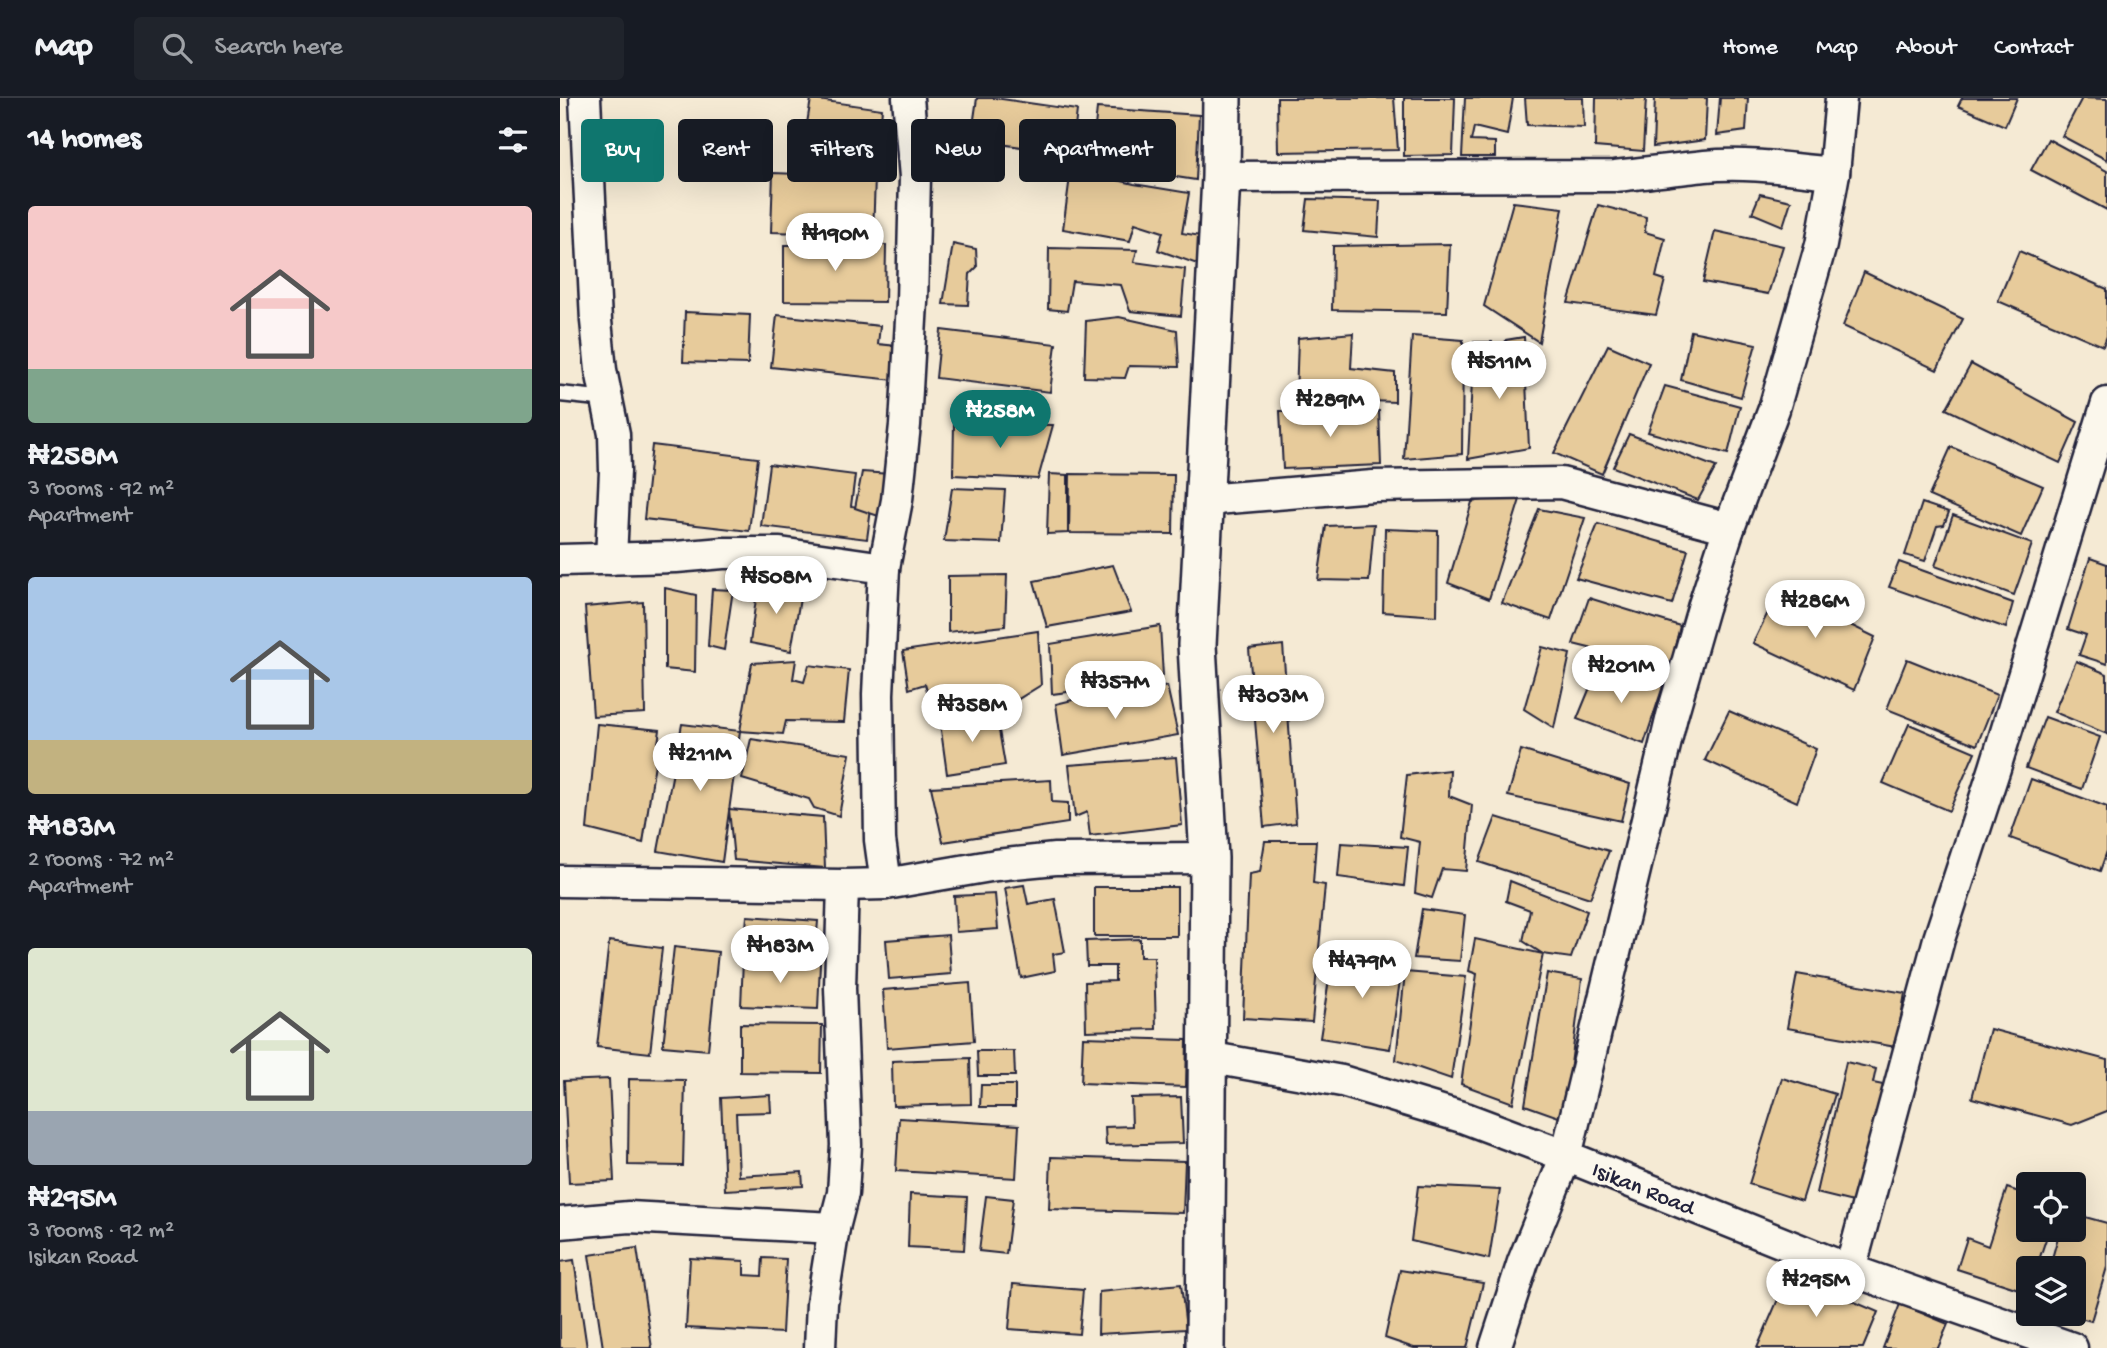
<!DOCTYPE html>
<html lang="en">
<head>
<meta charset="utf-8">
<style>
	:root { --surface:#171b24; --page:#20242c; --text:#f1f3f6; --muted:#9ea1a6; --line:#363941; --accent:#0f766e }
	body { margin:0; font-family:"Gochi Hand",sans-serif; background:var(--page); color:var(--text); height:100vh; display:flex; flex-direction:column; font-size:26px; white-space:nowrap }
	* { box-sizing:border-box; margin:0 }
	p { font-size:23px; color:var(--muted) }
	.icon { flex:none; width:38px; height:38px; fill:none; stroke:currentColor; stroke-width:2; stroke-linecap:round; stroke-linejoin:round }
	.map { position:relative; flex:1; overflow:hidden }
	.side { display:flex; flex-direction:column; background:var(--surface); width:560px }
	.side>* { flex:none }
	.guide { position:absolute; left:21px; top:21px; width:665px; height:63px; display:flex; gap:14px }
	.controls { position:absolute; left:1456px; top:1074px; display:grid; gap:14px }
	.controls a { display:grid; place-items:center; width:70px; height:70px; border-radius:7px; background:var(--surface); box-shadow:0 7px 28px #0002; font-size:35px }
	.price { position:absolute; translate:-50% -60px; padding:0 16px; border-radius:24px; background:#fff; color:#222; font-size:23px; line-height:46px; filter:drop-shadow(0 2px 4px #0008) }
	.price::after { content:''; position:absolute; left:50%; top:42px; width:21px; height:16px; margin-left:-10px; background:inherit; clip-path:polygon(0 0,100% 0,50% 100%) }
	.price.on { background:var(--accent); color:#fff }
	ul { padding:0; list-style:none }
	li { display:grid; align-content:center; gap:14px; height:371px; padding:0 28px }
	li span { display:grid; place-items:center; height:217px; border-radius:7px; color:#555 }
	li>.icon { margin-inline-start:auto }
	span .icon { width:126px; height:126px; fill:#fffc; stroke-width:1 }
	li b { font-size:30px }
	h2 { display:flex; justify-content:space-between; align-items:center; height:84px; padding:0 28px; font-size:30px }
	.chip { padding:0 24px; border-radius:7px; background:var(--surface); box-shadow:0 7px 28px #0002; font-size:24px; line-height:63px }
	.chip.on { background:var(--accent); color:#fff }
	header { display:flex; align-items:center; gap:42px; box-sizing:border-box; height:98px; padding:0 35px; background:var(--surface); border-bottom:2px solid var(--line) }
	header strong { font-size:33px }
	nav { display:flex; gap:38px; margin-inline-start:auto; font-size:24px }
	.search { width:490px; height:63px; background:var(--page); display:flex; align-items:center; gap:18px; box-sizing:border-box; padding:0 24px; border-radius:7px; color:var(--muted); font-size:26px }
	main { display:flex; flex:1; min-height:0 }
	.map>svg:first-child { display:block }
	.building { fill:#e7cb9b; stroke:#22223b; stroke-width:2 }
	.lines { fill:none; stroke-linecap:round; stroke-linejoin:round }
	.service-casing { stroke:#22223b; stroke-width:19 }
	.minor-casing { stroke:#22223b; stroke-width:35 }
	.tertiary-casing { stroke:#22223b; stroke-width:42 }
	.service { stroke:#fbf7ec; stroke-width:14 }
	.minor { stroke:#fbf7ec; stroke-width:30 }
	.tertiary { stroke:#fbf7ec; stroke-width:37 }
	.labels { text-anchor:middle; stroke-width:7; stroke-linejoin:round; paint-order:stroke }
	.street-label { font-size:23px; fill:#22223b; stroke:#fbf7ec }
</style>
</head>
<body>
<header>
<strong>Map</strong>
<div class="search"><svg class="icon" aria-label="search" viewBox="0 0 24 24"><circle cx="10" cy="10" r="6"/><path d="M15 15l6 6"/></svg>Search here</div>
<nav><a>Home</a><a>Map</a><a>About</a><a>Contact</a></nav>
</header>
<main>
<section class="side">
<h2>14 homes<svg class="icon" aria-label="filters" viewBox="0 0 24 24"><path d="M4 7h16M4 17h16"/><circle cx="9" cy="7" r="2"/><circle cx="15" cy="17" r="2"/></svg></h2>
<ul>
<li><span style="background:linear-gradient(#f6c9c9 75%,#7fa58c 0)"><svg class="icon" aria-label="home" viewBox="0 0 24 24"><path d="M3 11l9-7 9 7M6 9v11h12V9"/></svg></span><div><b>₦258M</b><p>3 rooms · 92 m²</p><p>Apartment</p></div></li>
<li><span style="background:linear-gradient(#a9c7e8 75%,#c2b280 0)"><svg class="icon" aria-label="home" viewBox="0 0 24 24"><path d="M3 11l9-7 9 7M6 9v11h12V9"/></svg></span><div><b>₦183M</b><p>2 rooms · 72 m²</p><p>Apartment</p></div></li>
<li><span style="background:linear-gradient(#dfe7d0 75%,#9aa5b1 0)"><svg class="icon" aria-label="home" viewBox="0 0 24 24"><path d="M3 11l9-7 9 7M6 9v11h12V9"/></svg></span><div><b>₦295M</b><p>3 rooms · 92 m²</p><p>Isikan Road</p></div></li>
</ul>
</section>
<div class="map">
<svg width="1547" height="1250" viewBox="0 0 1547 1250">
	<rect width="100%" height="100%" fill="#f5ead4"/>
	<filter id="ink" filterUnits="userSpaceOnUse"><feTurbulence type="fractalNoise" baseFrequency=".0143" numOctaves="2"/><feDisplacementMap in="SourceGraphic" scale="14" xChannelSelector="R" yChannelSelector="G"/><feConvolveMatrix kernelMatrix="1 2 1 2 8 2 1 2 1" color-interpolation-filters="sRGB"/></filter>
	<g filter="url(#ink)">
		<!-- building -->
		<g class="building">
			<path d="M417,0H435L517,12L512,56L411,42Z"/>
			<path d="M717,0H834L838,52L718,54Z"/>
			<path d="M844,0H895L893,57L844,58Z"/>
			<path d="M905,0H953L947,37L914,29L911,43L935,44V59H902Z"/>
			<path d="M965,0H1023L1024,29L967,27Z"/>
			<path d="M1036,0H1086L1083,53L1035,49Z"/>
			<path d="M1095,0H1147L1145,42L1093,49Z"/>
			<path d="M1160,0H1188L1186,33L1157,37Z"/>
			<path d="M1402,0H1457L1445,28L1398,8Z"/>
			<path d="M1522,0L1547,1V62L1502,38Z"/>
			<path d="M251,1L322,11L317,60L243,50Z"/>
			<path d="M537,10L639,17L636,82L531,66Z"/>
			<path d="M1488,41L1547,73V112L1471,72Z"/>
			<path d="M511,71L574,86L629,95L622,135L641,138L637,166L598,152L603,134L575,125L570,143L503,131Z"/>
			<path d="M213,75L315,79L313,137L211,134Z"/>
			<path d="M1200,96L1231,103L1223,128L1192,115Z"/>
			<path d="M748,101L820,103L818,139L744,132Z"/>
			<path d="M953,104L1003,110L979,244L924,208Z"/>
			<path d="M1038,107L1086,119L1085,134L1105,140L1096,179L1105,182L1096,217L1008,205Z"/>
			<path d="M1155,133L1223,148L1208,196L1143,184Z"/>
			<path d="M393,146L416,151L417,169L410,176L408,207L383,206Z"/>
			<path d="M890,146L887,214L772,212L773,148Z"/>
			<path d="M224,147H326L325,204L224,203Z"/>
			<path d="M489,150L577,152L574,164L625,171L621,218L570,213L561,187L512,183L507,213L488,211Z"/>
			<path d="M1459,153L1547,191V238L1543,248L1438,203Z"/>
			<path d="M1304,174L1403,221L1377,272L1283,228Z"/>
			<path d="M125,214L190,217L188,266L123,264Z"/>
			<path d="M217,217L320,228L318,246L337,248L334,282L211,269Z"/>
			<path d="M559,219L617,232L619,269L569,268L565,280L524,279L526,223Z"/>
			<path d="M381,232L496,246L490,294L376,280Z"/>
			<path d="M1131,233L1196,246L1181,299L1121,282Z"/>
			<path d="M793,235L791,270L835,275V304L736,300L738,240Z"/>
			<path d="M852,238L903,242L902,356L844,361Z"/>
			<path d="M964,239L969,350L908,361L914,244H932V260H942L946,242Z"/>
			<path d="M1048,247L1089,265L1042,376L994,355Z"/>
			<path d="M1411,266L1518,324L1500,365L1386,311Z"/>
			<path d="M1105,288L1180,308L1168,356L1088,334Z"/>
			<path d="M720,313H819L821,367L723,371Z"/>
			<path d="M394,326L493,327L478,381L393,377Z"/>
			<path d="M1069,336L1156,369L1138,402L1053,369Z"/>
			<path d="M92,347L198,360L189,433L84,421Z"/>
			<path d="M1391,349L1483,388L1461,438L1369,398Z"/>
			<path d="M209,366L295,377L291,408L311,411L307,441L201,428Z"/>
			<path d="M302,374L330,376L327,421L295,410Z"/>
			<path d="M489,376L508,377V435L487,436Z"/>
			<path d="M510,376L614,377L613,436L509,435Z"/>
			<path d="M392,390L445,392L441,445L384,443Z"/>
			<path d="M962,395L929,501L888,485L912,404Z"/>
			<path d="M1362,405L1389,414L1384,427L1377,428L1365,463L1345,457Z"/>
			<path d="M979,411L1025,420L991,522L942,505Z"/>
			<path d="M1393,417L1472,446L1454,497L1375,468Z"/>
			<path d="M814,426L809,483L758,482L766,428Z"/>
			<path d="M1038,426L1128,452L1112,506L1016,480Z"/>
			<path d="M825,431L878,433L877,518L823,514Z"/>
			<path d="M1530,460L1547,466V566L1519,557L1526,537L1508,531Z"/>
			<path d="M1339,464L1453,505L1446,530L1329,489Z"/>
			<path d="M553,467L571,514L487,529L474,483Z"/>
			<path d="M447,477L445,528L388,534V478Z"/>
			<path d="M198,486L242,489L231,553L190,545Z"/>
			<path d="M105,490L136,497L135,574L105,571Z"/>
			<path d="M152,491L173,492L164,552L148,548Z"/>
			<path d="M1219,492L1315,539L1294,592L1193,545Z"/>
			<path d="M1029,500L1120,528L1110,570L1013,546Z"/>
			<path d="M83,504L85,615L33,618L25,509Z"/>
			<path d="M600,528L603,578L567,586L492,596L490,546Z"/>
			<path d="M478,533L481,587L436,615L369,600L365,586L349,591L343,553Z"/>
			<path d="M723,547L736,725L704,729L689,551Z"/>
			<path d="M982,549L1010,556L994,630L964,611Z"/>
			<path d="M1347,561L1437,597L1417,647L1327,611Z"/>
			<path d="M236,562L233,581L244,584L249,567L289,572L284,624L226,623L223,636L180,633L192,565Z"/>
			<path d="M1516,563L1547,576V636L1494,614Z"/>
			<path d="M1038,570L1103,588L1084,646L1017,621Z"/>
			<path d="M607,588L618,637L503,657L496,606L553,592L552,604Z"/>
			<path d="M1169,613L1256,651L1237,704L1145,662Z"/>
			<path d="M436,615L445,667L387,676L380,625Z"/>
			<path d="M1485,619L1540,639L1522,691L1466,670Z"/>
			<path d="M37,626L100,632L83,745L27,731Z"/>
			<path d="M122,626L180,633L162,764L98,753Z"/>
			<path d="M1349,626L1415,654L1389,713L1323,685Z"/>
			<path d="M191,641L290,656L279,718L254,710L249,701L182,681Z"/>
			<path d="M961,652L1070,686L1061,723L948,698Z"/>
			<path d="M616,659L622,727L530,738L527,714L515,719L509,667Z"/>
			<path d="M890,672L889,698L912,707L906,773L882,771L872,800L855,795L860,744L840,739L847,677Z"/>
			<path d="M1471,681L1547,709V753L1540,773L1450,740Z"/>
			<path d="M491,682L492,704L508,705V725L383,744L371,689Z"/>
			<path d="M169,711L263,719L265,770L174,762Z"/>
			<path d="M936,719L1049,753L1030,800L919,764Z"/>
			<path d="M705,743H756L753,785L765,787L752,924L683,920L689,776L700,774Z"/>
			<path d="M781,745L848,749L844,788L778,779Z"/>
			<path d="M950,783L1027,813L1011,860L983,856L963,843L970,812L946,803Z"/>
			<path d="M464,787L468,806L495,801L505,854L493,856L495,873L461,880L445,790Z"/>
			<rect x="534" y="789" width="83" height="49"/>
			<path d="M435,796L438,831L396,834L394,798Z"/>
			<path d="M862,811L905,817L900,863L854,860Z"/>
			<path d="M187,818L258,823L255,859L184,854Z"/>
			<path d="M388,837L391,876L329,881L326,842Z"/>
			<path d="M580,841V859H594L596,931L526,933L525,884L555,883V868H527L526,843Z"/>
			<path d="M915,841L983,856L953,1005L901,986L917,876L909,873Z"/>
			<path d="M49,843L102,850L90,955L37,949Z"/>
			<path d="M114,849L158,854L148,952L103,948Z"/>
			<path d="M773,855L843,862L830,951L760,940Z"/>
			<path d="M183,862L260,865L258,911L181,908Z"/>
			<path d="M845,874L906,879L891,981L836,962Z"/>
			<path d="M987,875L1022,881L1004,1021L965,1007Z"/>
			<path d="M1237,876L1345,895L1336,949L1227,930Z"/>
			<path d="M410,885L414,943L327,950L323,892Z"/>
			<path d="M180,926L262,927L261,975L180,974Z"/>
			<path d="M1430,931L1547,962V1013L1512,1027L1412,1000Z"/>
			<path d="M523,939L627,942L626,989L521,985Z"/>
			<path d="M417,953H454L455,978H418Z"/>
			<path d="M410,960L411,1006L333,1008L332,963Z"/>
			<path d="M1286,964L1316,971L1313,985L1328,988L1301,1106L1256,1095Z"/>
			<path d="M1222,980L1275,996L1242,1103L1189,1086Z"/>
			<path d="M49,981L54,1083L9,1085L4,983Z"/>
			<path d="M69,981L125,982L123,1068L68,1067Z"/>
			<path d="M421,987H455V1009H420Z"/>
			<path d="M210,997L211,1014L176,1015L179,1078L242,1074L243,1088L165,1092L161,1000Z"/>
			<path d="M621,999L623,1045L546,1047L545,1029L572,1028L571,1000Z"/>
			<path d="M339,1020L459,1027L456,1080L336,1073Z"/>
			<path d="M491,1059L625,1063L623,1115L489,1111Z"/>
			<path d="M858,1088L940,1092L929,1161L851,1143Z"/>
			<path d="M1447,1090L1468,1097V1132H1489L1476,1171H1468V1194L1397,1171L1407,1140L1428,1148Z"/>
			<path d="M350,1096L407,1099L404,1152L348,1149Z"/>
			<path d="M426,1098L453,1101L446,1156L419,1153Z"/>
			<path d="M1514,1116L1547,1125V1169L1531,1223L1506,1216H1514V1171H1489L1500,1132H1514Z"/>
			<path d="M77,1150L92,1250H43L29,1157Z"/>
			<path d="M130,1160L184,1163V1177L202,1178L203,1160L226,1161L222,1235L126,1230Z"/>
			<path d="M14,1162L27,1250H0V1164Z"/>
			<path d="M840,1172L923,1185L907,1250H854L825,1240Z"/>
			<path d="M1229,1176L1318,1214L1303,1250H1197Z"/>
			<path d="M453,1186L523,1192L519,1236L449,1231Z"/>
			<path d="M621,1186L626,1231L538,1236L539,1194Z"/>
			<path d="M1340,1206L1388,1226L1378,1250H1323Z"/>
		</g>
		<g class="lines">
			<!-- service casing -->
			<g class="service-casing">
				<path id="service" d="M0,296L47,301"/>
			</g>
			<!-- minor casing -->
			<g class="minor-casing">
				<g id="minor">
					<path d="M25,0L36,223L41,272L54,336L55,373L51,461"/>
					<path d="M661,79L1055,78C1085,75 1115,71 1145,68C1188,64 1232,71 1274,75"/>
					<path d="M644,402L813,388L1001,385L1169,430"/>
					<path d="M0,462L116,459L163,455H220L324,470"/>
					<path d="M0,783L283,787L326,786L436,767L495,761L649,760"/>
					<path d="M326,786L320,742L318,596L324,470L337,402L345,327L352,204L355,79L348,0"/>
					<path d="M647,959L782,983L905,1020L1006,1058L1290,1172L1512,1250"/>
					<path d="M0,1125L69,1119L274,1130"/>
					<path d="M1290,1172L1379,841L1435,670L1547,305"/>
					<path d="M260,1250L262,1205L274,1130L283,1095L286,1047L280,890L283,787"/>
					<path d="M935,1250L963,1164L1006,1058L1112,618L1143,510L1169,430L1214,311L1261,147L1274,75L1281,0"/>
				</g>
			</g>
			<!-- tertiary casing -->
			<g class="tertiary-casing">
				<path id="tertiary" d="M645,1250L649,760L637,547L661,79L662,0"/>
			</g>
			<!-- service -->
			<use href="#service" class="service"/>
			<!-- minor -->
			<use href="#minor" class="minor"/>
			<!-- tertiary -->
			<use href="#tertiary" class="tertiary"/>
		</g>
	</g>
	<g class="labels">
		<!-- street labels -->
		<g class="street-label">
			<text transform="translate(1084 1089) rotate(22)" y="8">Isikan Road</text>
		</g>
	</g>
</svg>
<div class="controls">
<a><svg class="icon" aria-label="locate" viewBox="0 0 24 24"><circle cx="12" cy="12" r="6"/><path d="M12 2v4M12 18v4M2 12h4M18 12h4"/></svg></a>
<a><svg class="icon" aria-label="layers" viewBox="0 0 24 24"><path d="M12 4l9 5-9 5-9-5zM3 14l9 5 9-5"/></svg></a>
</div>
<b class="price" style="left:275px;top:175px">₦190M</b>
<b class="price" style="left:939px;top:303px">₦511M</b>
<b class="price" style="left:770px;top:341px">₦289M</b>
<b class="price on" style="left:440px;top:352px">₦258M</b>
<b class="price" style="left:216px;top:518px">₦508M</b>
<b class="price" style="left:1255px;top:542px">₦286M</b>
<b class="price" style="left:1061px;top:607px">₦201M</b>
<b class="price" style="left:555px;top:623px">₦357M</b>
<b class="price" style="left:713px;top:637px">₦303M</b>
<b class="price" style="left:412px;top:646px">₦358M</b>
<b class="price" style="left:140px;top:695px">₦211M</b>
<b class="price" style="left:220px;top:887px">₦183M</b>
<b class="price" style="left:802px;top:902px">₦479M</b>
<b class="price" style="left:1256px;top:1221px">₦295M</b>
<div class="guide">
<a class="chip on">Buy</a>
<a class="chip">Rent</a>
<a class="chip">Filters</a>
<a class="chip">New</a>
<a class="chip">Apartment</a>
</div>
</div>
</main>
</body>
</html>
